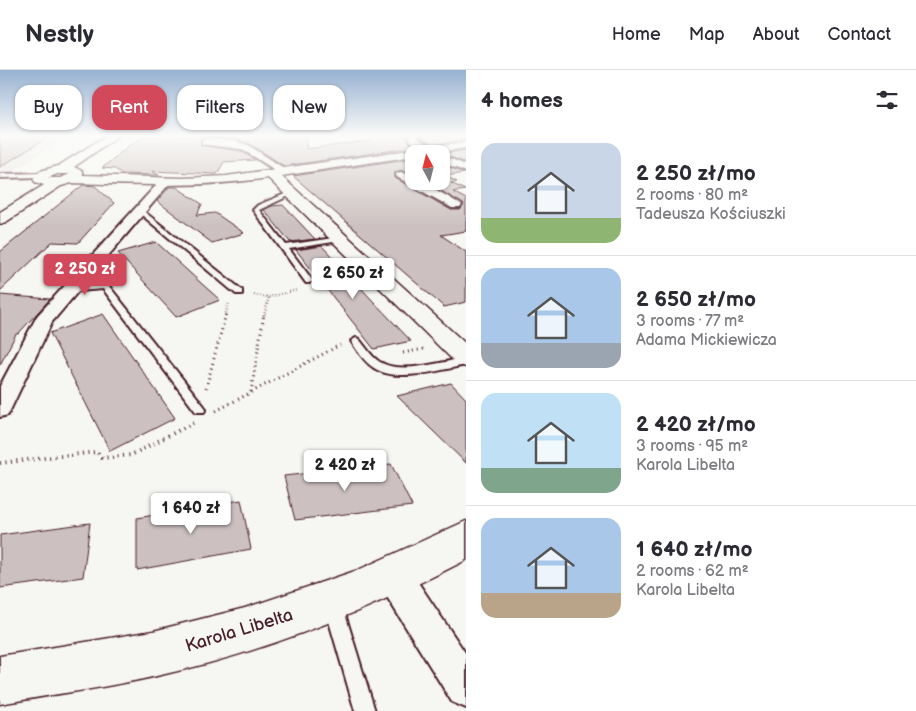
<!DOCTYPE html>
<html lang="en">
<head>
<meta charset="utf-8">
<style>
	:root { --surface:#fff; --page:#f2f2f3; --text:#2b2b33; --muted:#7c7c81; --line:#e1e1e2; --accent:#d1495b }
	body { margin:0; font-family:"Balsamiq Sans",sans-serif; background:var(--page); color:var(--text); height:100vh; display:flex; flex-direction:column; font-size:19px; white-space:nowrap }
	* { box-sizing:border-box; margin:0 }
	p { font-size:16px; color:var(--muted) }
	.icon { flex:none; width:28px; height:28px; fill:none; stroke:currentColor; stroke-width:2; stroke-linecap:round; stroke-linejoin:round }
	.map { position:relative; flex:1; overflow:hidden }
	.panel { display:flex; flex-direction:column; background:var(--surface); width:450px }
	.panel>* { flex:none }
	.guide { position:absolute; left:15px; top:15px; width:375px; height:45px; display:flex; gap:10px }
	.needle { width:32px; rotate:353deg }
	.controls { position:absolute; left:405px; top:75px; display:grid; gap:10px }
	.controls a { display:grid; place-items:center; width:45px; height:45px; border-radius:10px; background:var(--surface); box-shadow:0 1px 4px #0004; font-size:25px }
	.price { position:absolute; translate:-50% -42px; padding:0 11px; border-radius:5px; background:#fff; color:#222; font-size:16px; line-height:32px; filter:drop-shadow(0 1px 2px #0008) }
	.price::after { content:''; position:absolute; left:50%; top:30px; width:15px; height:11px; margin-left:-8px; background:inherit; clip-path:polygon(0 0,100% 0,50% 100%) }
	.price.active { background:var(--accent); color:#fff }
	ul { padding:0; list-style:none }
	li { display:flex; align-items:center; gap:15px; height:125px; padding:0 15px }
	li+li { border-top:1px solid var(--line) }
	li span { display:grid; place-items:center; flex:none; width:140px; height:100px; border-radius:15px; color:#555 }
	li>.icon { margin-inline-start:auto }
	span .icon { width:60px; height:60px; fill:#fffc; stroke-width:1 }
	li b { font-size:21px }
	h2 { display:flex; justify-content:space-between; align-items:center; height:60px; padding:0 15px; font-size:21px }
	.pill { padding:0 18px; border-radius:15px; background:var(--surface); box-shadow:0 1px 4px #0004; font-size:18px; line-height:45px }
	.pill.active { background:var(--accent); color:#fff }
	header { display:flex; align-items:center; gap:30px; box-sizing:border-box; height:70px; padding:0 25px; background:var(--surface); border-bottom:1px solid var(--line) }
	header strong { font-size:24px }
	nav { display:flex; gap:28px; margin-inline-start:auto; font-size:18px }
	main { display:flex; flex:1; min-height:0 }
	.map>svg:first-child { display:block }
	.built { fill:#e9e6e3 }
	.building { fill:#ccc1c0; stroke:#4a1f2b }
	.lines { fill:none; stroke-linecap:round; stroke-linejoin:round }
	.lane-casing { stroke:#4a1f2b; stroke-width:4 }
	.street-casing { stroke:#4a1f2b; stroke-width:4 }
	.secondary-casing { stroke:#4a1f2b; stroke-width:3 }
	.path-far2 { stroke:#4a1f2b; stroke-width:2.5; stroke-dasharray:0.5 2.5; stroke-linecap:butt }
	.path-far1 { stroke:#4a1f2b; stroke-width:3; stroke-dasharray:1 4; stroke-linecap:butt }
	.path { stroke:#4a1f2b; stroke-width:4; stroke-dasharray:1 4.5; stroke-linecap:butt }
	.lane { fill:#f6f6f2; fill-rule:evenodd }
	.street { fill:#f6f6f2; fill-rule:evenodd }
	.secondary { fill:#f6f6f2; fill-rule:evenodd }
	.labels { text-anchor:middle; stroke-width:4; stroke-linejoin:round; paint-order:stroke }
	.near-street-label { font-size:18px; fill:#4a1f2b; stroke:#f6f6f2 }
</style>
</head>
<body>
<header>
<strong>Nestly</strong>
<nav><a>Home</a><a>Map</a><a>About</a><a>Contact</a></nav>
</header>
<main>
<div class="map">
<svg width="466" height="641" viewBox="0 0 466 641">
	<rect width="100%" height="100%" fill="#f6f6f2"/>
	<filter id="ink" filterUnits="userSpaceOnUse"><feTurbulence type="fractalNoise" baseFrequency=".02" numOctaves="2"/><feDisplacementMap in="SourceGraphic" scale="10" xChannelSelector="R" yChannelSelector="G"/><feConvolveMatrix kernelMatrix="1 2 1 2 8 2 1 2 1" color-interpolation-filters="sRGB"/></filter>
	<g filter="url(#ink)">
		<!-- built -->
		<path class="built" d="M0,66H69L9,103L0,102Z"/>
		<!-- building -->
		<g class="building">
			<path d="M0,66H50L0,97Z"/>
			<path d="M145,66H307L306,79L371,71L370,66H408V70L415,77L284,96L249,73L234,69L205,67L200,69L202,76L241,81L255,90L224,92L217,104L152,101L159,105L122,104L115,99L102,98L132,73Z"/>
			<path d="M420,66H466V70L432,75Z"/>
			<path d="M466,80V93L443,84Z"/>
			<path d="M414,88V106L401,100L395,102V108L451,140H460L464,135L425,111H441V94L464,103L445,106L457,112L451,113L465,120L453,122L466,129V161L441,165L466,182V232L444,237L293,106Z"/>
			<path d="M83,115L95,116L114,133L78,173L52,172L0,221V182Z"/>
			<path d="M169,117H176L202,134L197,145L215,143L244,163L212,173L157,131Z"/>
			<path d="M283,135L315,169L290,172L264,140L272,136Z"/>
			<path d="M156,172L202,214L220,230L176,247L118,183Z"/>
			<path d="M322,176L373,231L411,271L374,279L296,180Z"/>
			<path d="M0,225L50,229L18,264H16L0,295Z"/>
			<path d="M103,244L175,348L110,381L50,263Z"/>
			<path d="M451,313L466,329V393L397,326Z"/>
			<path d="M391,394L412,436L295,450L284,406Z"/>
			<path d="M241,430L251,479L137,500V448Z"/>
			<path d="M90,453L83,507L0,518V465Z"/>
		</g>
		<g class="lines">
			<!-- lane casing -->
			<g class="lane-casing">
				<g id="lane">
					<path d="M0,104L42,103L45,105L42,107L0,108Z"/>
					<path d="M290,122L295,123L259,140L286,175L340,167L344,169L340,171L289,179L313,211L309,213H306L253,140L258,135Z"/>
					<path d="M137,139H141L242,220V224H236L137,141Z"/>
					<path d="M89,191H95L108,207L109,216L204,336L206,339L204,342H196L103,219L66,222V218L69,217L101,214L100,207L88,193Z"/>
					<path d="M356,268L359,269C366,277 373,290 384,294C404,303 445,292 466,287V295C441,300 396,313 374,298C364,292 357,280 351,271Z"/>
					<path d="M333,525L339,528L342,534L375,641H355L324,534L327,528Z"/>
				</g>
			</g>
			<!-- street casing -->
			<g class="street-casing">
				<g id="street">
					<path d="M410,66H418L417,68L437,80L432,83L415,75L409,69Z"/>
					<path d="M205,69L234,71L248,75L290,102L289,104H281L242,79L202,74V70Z"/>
					<path d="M441,85L466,95V102L441,92Z"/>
					<path d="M401,102L414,108V111H421L462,135L460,138H452L397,107L396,105L397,103Z"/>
					<path d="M165,109L169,110L170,112L169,114L52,252L8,345L0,347V316L37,246L161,110Z"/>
					<path d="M393,489L405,493L466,584V638L452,632L381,517L377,505L381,493Z"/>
				</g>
			</g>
			<!-- secondary casing -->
			<g class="secondary-casing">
				<g id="secondary">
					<path d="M106,66H118L74,97L82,101L83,105L182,108L226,106L466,72V78L429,84H414V86L281,106L466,274V297L457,294L268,108C201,118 140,115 72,113L61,116L6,152L0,154V142L44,115L35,112L33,109L40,101L58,96ZM57,104H70L60,108H48Z"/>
					<path d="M466,451V490C370,540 267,581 161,605C108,618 53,624 0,634V586L153,561L245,538L358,500Z"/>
				</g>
			</g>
			<!-- path-far2 -->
			<g class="path-far2">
				<path d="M315,196L336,193"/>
				<path d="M254,225L269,227L297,220"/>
				<path d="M225,246L229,232"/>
				<path d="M264,246L269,227"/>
			</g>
			<!-- path-far1 -->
			<g class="path-far1">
				<path d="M403,283L424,279"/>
				<path d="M206,318L226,244"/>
				<path d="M251,322L264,244"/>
				<path d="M216,341L340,275"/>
			</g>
			<!-- path -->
			<path class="path" d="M0,393L97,382L102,388L131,385L193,353"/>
			<!-- lane -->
			<use href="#lane" class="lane"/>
			<!-- street -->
			<use href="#street" class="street"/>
			<!-- secondary -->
			<use href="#secondary" class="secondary"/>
		</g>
	</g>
	<!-- sky -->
	<linearGradient id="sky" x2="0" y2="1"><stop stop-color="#96b1d1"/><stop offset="0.42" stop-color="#fbfbf9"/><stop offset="1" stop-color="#fbfbf9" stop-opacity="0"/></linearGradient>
	<rect width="466" height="156" fill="url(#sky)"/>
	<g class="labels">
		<!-- near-street labels -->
		<g class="near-street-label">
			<text transform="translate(239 560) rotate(-17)" y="6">Karola Libelta</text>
		</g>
	</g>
</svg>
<div class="controls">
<a><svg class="needle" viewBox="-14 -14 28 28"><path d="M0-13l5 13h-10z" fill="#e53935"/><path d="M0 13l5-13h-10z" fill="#7c7c81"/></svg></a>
</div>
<b class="price active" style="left:85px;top:226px">2 250 zł</b>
<b class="price" style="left:353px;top:230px">2 650 zł</b>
<b class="price" style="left:345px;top:422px">2 420 zł</b>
<b class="price" style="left:191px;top:465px">1 640 zł</b>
<div class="guide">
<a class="pill">Buy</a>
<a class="pill active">Rent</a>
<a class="pill">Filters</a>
<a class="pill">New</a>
</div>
</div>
<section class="panel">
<h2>4 homes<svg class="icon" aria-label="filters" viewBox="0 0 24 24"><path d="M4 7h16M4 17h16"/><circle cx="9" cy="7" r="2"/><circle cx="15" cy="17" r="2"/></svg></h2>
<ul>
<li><span style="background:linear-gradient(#c9d6e8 75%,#8fb573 0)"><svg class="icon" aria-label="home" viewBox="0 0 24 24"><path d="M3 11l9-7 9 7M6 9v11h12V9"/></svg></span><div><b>2 250 zł/mo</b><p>2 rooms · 80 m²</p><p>Tadeusza Kościuszki</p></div></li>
<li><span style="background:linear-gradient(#a9c7e8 75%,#9aa5b1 0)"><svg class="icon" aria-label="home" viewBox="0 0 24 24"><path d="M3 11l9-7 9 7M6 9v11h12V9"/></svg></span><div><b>2 650 zł/mo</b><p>3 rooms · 77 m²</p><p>Adama Mickiewicza</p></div></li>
<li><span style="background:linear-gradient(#bfe0f5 75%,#7fa58c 0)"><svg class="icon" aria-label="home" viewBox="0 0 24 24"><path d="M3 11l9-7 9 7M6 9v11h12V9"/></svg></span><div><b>2 420 zł/mo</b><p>3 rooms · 95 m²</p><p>Karola Libelta</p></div></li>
<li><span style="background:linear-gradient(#a9c7e8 75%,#b9a48a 0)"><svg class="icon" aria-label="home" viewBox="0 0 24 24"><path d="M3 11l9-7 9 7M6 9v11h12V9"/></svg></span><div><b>1 640 zł/mo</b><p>2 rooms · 62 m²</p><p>Karola Libelta</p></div></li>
</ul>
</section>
</main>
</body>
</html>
